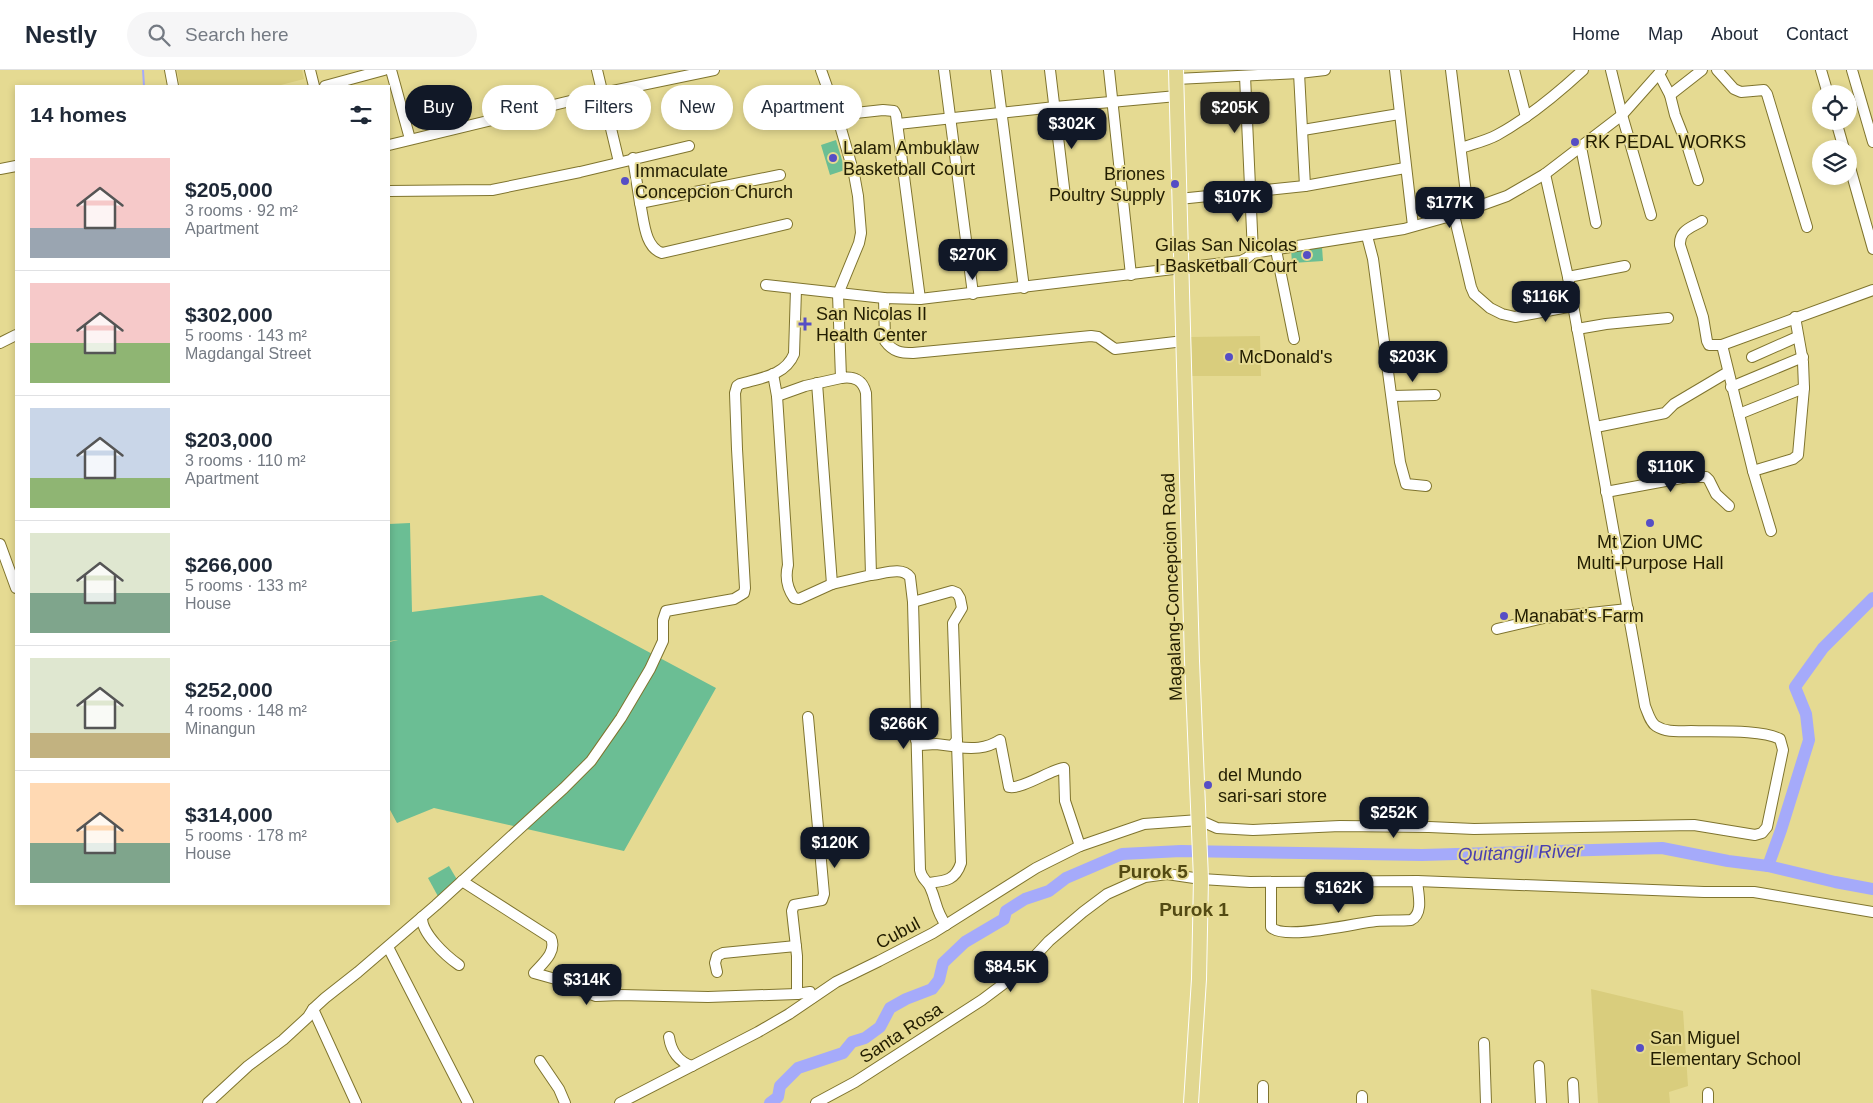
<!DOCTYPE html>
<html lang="en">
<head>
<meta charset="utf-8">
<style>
	:root { --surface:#fff; --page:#f6f6f7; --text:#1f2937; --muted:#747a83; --line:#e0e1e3; --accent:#111827 }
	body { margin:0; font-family:Arial,sans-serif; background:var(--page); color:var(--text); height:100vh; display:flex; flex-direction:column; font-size:19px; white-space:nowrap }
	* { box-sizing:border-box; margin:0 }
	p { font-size:16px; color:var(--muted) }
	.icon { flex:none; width:28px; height:28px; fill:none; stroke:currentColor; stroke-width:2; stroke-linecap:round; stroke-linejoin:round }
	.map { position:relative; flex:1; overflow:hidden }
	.details { position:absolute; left:15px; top:15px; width:375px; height:820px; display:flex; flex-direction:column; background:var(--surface); border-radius:0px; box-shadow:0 2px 8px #0003 }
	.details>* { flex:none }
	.hud { position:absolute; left:405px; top:15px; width:475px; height:45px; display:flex; gap:10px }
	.buttons { position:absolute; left:1812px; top:15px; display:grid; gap:10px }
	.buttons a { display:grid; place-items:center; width:45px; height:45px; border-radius:50%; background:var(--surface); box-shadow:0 2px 8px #0003; font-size:25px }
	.price { position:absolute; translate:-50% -42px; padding:0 11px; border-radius:10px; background:var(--accent); color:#fff; font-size:16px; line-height:32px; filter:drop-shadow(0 1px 2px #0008) }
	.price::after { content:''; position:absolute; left:50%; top:30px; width:15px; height:11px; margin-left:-8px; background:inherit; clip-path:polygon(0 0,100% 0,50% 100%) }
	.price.on { background:#222; color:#fff }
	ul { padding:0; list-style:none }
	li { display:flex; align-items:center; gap:15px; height:125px; padding:0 15px }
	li+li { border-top:1px solid var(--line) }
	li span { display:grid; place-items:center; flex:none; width:140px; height:100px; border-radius:0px; color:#555 }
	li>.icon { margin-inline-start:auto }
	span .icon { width:60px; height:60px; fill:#fffc; stroke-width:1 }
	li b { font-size:21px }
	h2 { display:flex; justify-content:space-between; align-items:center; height:60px; padding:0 15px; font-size:21px }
	.tag { padding:0 18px; border-radius:22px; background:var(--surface); box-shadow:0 2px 8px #0003; font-size:18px; line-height:45px }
	.tag.on { background:var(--accent); color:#fff }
	header { display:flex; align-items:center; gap:30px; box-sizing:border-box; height:70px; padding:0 25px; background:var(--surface); border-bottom:1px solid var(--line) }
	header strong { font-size:24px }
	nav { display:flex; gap:28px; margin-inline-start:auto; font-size:18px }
	.search { width:350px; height:45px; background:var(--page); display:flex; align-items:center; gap:12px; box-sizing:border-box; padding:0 18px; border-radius:28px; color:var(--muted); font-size:19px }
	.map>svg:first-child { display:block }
	.built { fill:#d9cd7d }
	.green { fill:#6bbe94 }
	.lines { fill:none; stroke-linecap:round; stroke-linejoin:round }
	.stream { stroke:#a5aafa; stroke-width:2 }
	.river { stroke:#a5aafa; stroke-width:12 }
	.minor-casing { stroke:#7f742e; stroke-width:12 }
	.major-casing { stroke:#fff; stroke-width:16 }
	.minor { stroke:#fff; stroke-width:10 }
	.major { stroke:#e1d791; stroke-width:14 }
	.poi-dot { fill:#564ec5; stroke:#e5da92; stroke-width:2 }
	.labels { text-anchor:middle; stroke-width:4; stroke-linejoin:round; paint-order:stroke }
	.poi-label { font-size:18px; fill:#221d01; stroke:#e5da92; text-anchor:start }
	.street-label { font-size:18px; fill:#221d01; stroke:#e5da92 }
	.water-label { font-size:19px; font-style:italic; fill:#493fb1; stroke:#e5da92 }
	.neighbourhood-label { font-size:19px; font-weight:bold; fill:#534a13; stroke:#e5da92 }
</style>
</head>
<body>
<header>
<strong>Nestly</strong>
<div class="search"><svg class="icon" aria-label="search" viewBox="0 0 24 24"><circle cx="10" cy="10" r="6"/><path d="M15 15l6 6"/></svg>Search here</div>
<nav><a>Home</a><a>Map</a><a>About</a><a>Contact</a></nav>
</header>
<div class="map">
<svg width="1873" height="1033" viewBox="0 0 1873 1033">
	<rect width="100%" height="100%" fill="#e5da92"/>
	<!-- built -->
	<g class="built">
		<path d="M177,0H302L304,9L277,16H180Z"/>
		<path d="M1260,266L1261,306H1192L1191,267Z"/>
		<path d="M1591,919L1683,941L1688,1016L1669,1022L1670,1033H1598Z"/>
	</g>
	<!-- green -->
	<g class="green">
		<path d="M836,70L845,100L830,105L821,75Z"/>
		<path d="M1322,177L1323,191L1292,193L1291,179Z"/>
		<path d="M410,453L412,542L542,525L716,618L624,781L434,738L397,753L389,738V572L398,570L389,571V454Z"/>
		<path d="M449,796L459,813L440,830L428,808Z"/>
	</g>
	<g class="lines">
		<!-- stream -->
		<path class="stream" d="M143,0L144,16"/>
		<!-- river -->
		<g class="river">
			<path d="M1768,796L1781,760L1809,670L1806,644L1795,617L1823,578L1873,528"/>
			<path d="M770,1033L778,1027L780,1016L798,998L843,983L852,972L865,968L880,957L890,938L906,929L932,919L939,910L943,893L965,872L1004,849L1006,841L1025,829L1049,821L1066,808L1122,784L1181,781L1422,785L1662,778L1728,791L1768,796L1835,812L1873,819"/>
		</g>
		<!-- minor casing -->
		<g class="minor-casing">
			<g id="minor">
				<path d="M170,0L173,16"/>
				<path d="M310,0L314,16"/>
				<path d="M391,0L410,69"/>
				<path d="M597,0L619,92"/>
				<path d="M944,0L973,224"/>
				<path d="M996,0L1024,218"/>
				<path d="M1050,0L1065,126"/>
				<path d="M1109,0L1131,205"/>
				<path d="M1395,0L1413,156"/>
				<path d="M1451,0L1468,140"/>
				<path d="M1514,0L1526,47"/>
				<path d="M1611,0L1622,45L1651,145"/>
				<path d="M1717,0L1734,19L1741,22L1764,20L1767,24L1807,157"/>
				<path d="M1821,0L1828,24"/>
				<path d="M1852,0L1873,72"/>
				<path d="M1299,3L1305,116"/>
				<path d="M1659,4L1670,25L1675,45L1688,78L1698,110"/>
				<path d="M1245,6L1253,183"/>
				<path d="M1176,9L1299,3L1325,0"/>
				<path d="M325,16L384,0"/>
				<path d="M1670,25L1702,0"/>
				<path d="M837,45L883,40L894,41L896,45L920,229"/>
				<path d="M1836,51L1844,79"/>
				<path d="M898,54L1055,37L1177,26"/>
				<path d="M1303,60L1399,44"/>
				<path d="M389,75L603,23L714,0"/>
				<path d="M1581,77L1596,153"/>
				<path d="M1461,78C1472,74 1486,71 1497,65C1528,48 1557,24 1583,0"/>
				<path d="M633,88L640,133L780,105"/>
				<path d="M1849,94L1873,179"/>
				<path d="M0,99L16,96"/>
				<path d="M389,121L492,120L580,102L689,76"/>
				<path d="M1179,129L1305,116L1405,98"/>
				<path d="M640,133C644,149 644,177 662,183L787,154"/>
				<path d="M1454,145L1471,217L1474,224L1490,238L1502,244L1515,247L1573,236"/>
				<path d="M1702,151C1691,158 1679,160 1680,175L1703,247L1707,271L1709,275H1722"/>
				<path d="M1367,166L1373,189L1400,392L1406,414L1426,416"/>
				<path d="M1276,180L1294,269"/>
				<path d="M1568,207L1625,196"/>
				<path d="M766,215L884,228L920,229L1241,191L1247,188L1253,183L1404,159L1454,145L1507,126L1545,104L1622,45L1662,0"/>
				<path d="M884,228L885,271C893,282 901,283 913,283L1091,266L1098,267L1115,279L1184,271"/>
				<path d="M1577,259L1606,254L1668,248"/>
				<path d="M0,273L16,265"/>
				<path d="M1752,287L1797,267"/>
				<path d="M773,304L777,326L788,495C785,507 787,518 794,528L799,529L832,514L871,505L866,323C863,310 854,306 841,308L838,224L859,173L861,163L858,126L854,104L837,45L821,0"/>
				<path d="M817,313L832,514"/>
				<path d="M1731,317L1803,287"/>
				<path d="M777,326L805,316L841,308"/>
				<path d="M1392,326L1435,325"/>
				<path d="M1739,344L1804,318"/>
				<path d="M1596,357L1665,343L1674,334L1728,302"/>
				<path d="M1753,401L1793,389L1798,385L1804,318L1803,292L1795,247"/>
				<path d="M1606,422L1687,407H1706L1709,410L1716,424L1729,436"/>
				<path d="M1771,461L1753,401L1722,275L1873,220"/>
				<path d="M0,474L16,518"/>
				<path d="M871,505C883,504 902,496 910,507L913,532L920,800C922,810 927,810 930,817C937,832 935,840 946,855"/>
				<path d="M913,532L952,521L957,523L960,528L962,538L953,553L961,793C955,811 945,811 928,813"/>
				<path d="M1497,559L1544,548L1628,539"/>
				<path d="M808,647L824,824L822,830L794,835L792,841L797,886V924L810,922L812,928"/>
				<path d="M916,670L920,675L936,674L952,676L957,670"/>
				<path d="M957,677C972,679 986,679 1000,670L1009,717C1021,720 1052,699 1064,698L1065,731L1080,776"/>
				<path d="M462,811L551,868C557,882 543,893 534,903L559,910L563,914L596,926L620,925L708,927L797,924"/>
				<path d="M1271,812V857C1283,871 1356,853 1376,851C1388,850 1399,851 1411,850C1424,844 1418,823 1417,811"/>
				<path d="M422,847C421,863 446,886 459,895"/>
				<path d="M388,877L468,1033"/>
				<path d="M717,902L715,893L717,886L723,883L796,876"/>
				<path d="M313,939L356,1033"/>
				<path d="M669,967C671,981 679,992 692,996"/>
				<path d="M1484,973L1486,1033"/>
				<path d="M540,991L559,1019L565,1033"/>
				<path d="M1539,996L1541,1033"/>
				<path d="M1573,1013L1574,1033"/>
				<path d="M1708,1023V1033"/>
				<path d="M1362,1026V1033"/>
				<path d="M208,1033L248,996L283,970L308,947L313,939L325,928L358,902L436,835L564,718L591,691L621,648L650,599L663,571V550L666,541L734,529L744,523L745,518L737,379L735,323L737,316L740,314C760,308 785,306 794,284L796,219"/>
				<path d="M620,1033L758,962L789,944L836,912L879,891L933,863L1036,798L1080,776L1144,754L1199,750L1217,758L1253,760L1340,756L1429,757L1474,759L1694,755L1755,765L1762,763L1767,757L1783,680L1780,669C1759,659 1714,662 1691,661C1679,661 1667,663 1656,656C1650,652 1648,643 1645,636L1568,207L1545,104"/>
				<path d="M816,1033L855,1012L982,930L1022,900L1049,871L1083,842L1107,824L1145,807L1167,804L1201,809L1250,812L1417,811L1704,822H1754L1873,842"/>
				<path d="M1263,1033V1016"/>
			</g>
		</g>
		<!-- major casing -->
		<g class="major-casing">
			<path id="major" d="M1176,0L1192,591L1201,809L1199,909L1191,1033"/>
		</g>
		<!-- minor -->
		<use href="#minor" class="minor"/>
		<!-- major -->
		<use href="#major" class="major"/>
	</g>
	<!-- markers -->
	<g class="poi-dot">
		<circle cx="1575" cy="72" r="5"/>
		<circle cx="833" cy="88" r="5"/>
		<circle cx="625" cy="111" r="5"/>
		<circle cx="1175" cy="114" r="5"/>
		<circle cx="1307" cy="185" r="5"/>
		<path d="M802.5 246.5h5v5h5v5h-5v5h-5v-5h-5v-5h5z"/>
		<circle cx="1229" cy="287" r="5"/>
		<circle cx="1650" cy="453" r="5"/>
		<circle cx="1504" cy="546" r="5"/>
		<circle cx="1208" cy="715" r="5"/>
		<circle cx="1640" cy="978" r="5"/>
	</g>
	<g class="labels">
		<!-- poi labels -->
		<g class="poi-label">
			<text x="1585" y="78">RK PEDAL WORKS</text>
			<text x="843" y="84">Lalam Ambuklaw<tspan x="843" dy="21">Basketball Court</tspan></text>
			<text x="635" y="107">Immaculate<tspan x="635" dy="21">Concepcion Church</tspan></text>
			<text x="1165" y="110" text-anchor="end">Briones<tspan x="1165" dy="21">Poultry Supply</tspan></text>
			<text x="1297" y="181" text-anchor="end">Gilas San Nicolas<tspan x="1297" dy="21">I Basketball Court</tspan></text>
			<text x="816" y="250">San Nicolas II<tspan x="816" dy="21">Health Center</tspan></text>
			<text x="1239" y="293">McDonald's</text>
			<text x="1650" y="478" text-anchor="middle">Mt Zion UMC<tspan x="1650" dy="21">Multi-Purpose Hall</tspan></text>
			<text x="1514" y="552">Manabat’s Farm</text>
			<text x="1218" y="711">del Mundo<tspan x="1218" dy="21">sari-sari store</tspan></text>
			<text x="1650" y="974">San Miguel<tspan x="1650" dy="21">Elementary School</tspan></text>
		</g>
		<!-- street labels -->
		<g class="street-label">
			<text transform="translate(1172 517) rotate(-92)" y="6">Magalang-Concepcion Road</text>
			<text transform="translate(898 863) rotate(-28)" y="6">Cubul</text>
			<text transform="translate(901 963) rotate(-33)" y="6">Santa Rosa</text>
		</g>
		<!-- water labels -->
		<g class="water-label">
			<text transform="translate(1520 782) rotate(-2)" y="7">Quitangil River</text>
		</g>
		<!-- neighbourhood labels -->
		<g class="neighbourhood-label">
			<text x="1153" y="808">Purok 5</text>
			<text x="1194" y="846">Purok 1</text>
		</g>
	</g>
</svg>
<div class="buttons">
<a><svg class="icon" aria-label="locate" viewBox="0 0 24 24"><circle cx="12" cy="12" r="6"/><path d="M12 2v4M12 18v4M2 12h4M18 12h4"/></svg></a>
<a><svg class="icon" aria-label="layers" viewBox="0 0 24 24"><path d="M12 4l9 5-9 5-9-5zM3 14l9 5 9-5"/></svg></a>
</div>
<b class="price on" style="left:1235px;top:64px">$205K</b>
<b class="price" style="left:1072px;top:80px">$302K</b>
<b class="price" style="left:1238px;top:153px">$107K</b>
<b class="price" style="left:1450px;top:159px">$177K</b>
<b class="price" style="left:973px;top:211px">$270K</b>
<b class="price" style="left:1546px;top:253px">$116K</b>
<b class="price" style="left:1413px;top:313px">$203K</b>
<b class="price" style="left:1671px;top:423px">$110K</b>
<b class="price" style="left:904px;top:680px">$266K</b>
<b class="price" style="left:1394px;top:769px">$252K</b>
<b class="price" style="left:835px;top:799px">$120K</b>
<b class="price" style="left:1339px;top:844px">$162K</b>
<b class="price" style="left:1011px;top:923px">$84.5K</b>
<b class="price" style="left:587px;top:936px">$314K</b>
<div class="hud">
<a class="tag on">Buy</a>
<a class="tag">Rent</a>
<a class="tag">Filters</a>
<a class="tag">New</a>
<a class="tag">Apartment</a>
</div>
<section class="details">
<h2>14 homes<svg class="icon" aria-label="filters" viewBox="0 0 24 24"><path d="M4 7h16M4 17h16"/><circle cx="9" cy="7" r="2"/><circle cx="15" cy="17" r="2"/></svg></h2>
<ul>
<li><span style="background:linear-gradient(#f6c9c9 70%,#9aa5b1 0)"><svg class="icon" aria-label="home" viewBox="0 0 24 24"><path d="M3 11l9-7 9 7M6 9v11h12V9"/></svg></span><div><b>$205,000</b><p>3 rooms · 92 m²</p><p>Apartment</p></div></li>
<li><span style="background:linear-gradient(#f6c9c9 60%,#8fb573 0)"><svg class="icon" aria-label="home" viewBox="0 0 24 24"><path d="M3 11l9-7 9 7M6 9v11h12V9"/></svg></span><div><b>$302,000</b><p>5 rooms · 143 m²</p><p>Magdangal Street</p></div></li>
<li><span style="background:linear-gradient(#c9d6e8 70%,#8fb573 0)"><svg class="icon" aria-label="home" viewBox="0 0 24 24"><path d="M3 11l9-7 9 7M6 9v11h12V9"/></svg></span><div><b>$203,000</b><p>3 rooms · 110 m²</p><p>Apartment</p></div></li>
<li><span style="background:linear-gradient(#dfe7d0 60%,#7fa58c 0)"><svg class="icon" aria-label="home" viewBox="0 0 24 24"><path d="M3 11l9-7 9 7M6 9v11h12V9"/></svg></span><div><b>$266,000</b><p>5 rooms · 133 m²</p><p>House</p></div></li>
<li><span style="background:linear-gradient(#dfe7d0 75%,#c2b280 0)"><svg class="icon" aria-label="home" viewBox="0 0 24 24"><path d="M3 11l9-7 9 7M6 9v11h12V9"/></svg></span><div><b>$252,000</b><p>4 rooms · 148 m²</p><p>Minangun</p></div></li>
<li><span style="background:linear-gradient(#ffd9b3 60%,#7fa58c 0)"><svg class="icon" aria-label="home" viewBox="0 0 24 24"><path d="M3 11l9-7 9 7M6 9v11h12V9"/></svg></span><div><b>$314,000</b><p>5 rooms · 178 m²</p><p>House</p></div></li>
</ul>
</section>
</div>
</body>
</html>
